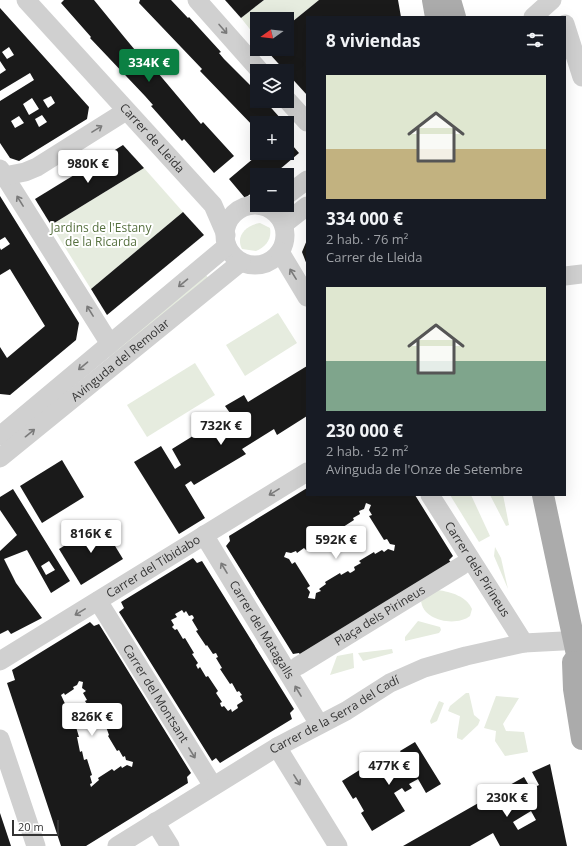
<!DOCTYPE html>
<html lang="es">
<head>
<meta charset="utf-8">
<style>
	:root { --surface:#171b24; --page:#20242c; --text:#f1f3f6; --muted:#9ea1a6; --accent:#0b8043 }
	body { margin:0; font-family:"Open Sans",sans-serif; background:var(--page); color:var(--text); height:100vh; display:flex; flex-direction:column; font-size:15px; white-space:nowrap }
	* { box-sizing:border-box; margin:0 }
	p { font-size:13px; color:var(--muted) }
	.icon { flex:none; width:22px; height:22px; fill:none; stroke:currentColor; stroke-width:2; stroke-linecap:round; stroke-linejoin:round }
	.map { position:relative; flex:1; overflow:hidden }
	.sheet { position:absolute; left:306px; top:16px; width:260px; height:480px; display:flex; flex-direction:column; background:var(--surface); border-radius:0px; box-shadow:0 4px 16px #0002 }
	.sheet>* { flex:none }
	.needle { width:26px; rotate:256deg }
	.tools { position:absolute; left:250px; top:12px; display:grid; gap:8px }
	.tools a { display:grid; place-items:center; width:44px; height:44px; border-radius:0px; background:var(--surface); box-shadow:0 4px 16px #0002; font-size:20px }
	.scale { position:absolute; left:12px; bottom:10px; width:47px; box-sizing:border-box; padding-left:4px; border:2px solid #333; border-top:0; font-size:11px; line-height:14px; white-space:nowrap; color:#333; -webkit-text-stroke:3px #fff; paint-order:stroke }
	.price { position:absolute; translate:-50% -34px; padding:0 9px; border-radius:4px; background:#fff; color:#222; font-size:13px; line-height:26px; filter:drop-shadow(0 1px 2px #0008) }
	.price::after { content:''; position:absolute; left:50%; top:24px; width:12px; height:9px; margin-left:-6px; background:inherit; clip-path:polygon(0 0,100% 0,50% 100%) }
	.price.selected { background:var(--accent); color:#fff }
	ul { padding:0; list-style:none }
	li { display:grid; align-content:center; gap:8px; height:212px; padding:0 20px }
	li span { display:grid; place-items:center; height:124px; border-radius:0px; color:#555 }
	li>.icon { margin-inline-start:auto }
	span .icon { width:72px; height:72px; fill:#fffc; stroke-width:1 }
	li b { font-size:17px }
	h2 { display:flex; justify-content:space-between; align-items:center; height:48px; padding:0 20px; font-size:17px }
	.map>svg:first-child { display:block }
	.green { fill:#e6ecdf }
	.building { fill:#1a1a1a; fill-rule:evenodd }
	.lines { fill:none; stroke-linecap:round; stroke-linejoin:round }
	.minor { stroke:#d0d0d0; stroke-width:19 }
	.major { stroke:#ababab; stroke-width:22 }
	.oneway { stroke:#7a7a7a }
	.labels { text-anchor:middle; stroke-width:4; stroke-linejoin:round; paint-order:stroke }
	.street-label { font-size:12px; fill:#333; stroke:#fff }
	.park-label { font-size:12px; fill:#56703f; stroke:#fff }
</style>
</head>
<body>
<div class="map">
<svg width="582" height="846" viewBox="0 0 582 846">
	<rect width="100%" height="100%" fill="#fff"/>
	<!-- green -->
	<g class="green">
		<path d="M264,0H319L287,26V19H257V38L241,18Z"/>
		<path d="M144,168L183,212L91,289L51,225Z"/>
		<path d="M260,223L270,228C272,239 266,247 256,251L242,249C235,235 247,225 260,223Z"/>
		<path d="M206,275L209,279L112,361L108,356Z"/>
		<path d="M278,313L297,343L245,376L226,345Z"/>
		<path d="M195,363L215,395L147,437L127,405Z"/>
		<path d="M450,495H471L490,536L479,542Z"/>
		<path d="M490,495H503L509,525L506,526Z"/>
		<path d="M495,547L501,558L508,589L494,556Z"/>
		<path d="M438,590C451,592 466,596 472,609L470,616C456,627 422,621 421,600Z"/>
		<path d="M418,621L440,627L441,630L439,633L405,641V637Z"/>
		<path d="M392,649L393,653L363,661L358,653Z"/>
		<path d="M353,653L354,668L330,675L337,656Z"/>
		<path d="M466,693H469L474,715L480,720L478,725L462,740L457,738V735L460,716L448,711L450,706Z"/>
		<path d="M496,696L519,698L503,724L506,731L524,732L528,752L505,756L495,741L496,731L484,728Z"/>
		<path d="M439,701L444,703L437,721L431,724L430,721Z"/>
	</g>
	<!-- building -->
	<g class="building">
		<path d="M64,0H94L125,38L140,56L142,54L201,124L203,122L234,156L214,173L184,139L182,141L151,106L153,105L145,96L90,38L91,37L61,3Z"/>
		<path d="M140,0H171L188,18L189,17L221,52L219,53L224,59L257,92V101H265L282,120L278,123H257V130L200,71L202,69L139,3Z"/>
		<path d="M225,0H264L241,18Z"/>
		<path d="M319,0H398L401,17H307V95L267,51L268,49H287V26Z"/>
		<path d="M0,8L89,107L87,119L19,161L10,158L0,143V101L34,80L30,73L0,91V74L6,70L0,61ZM9,47L14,55L7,59L2,52ZM51,96L55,103L48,108L43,100ZM32,98L39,109L29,115L23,104ZM42,115L47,122L39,127L35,119ZM19,116L24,123L15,128L11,121Z"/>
		<path d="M287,139L299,153L273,175H257V189L245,198L229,179L260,153H287Z"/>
		<path d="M123,145L144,168L51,225L35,199Z"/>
		<path d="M0,196L79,323L76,340L10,395L0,394V347L7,358L45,326L10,269L0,275V248L1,250L10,244L5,237L0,240Z"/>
		<path d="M183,212L204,235L107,315L91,289Z"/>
		<path d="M307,240V265L302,252Z"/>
		<path d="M307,366V416L277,435L274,429L242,449L246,454L194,485L191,481L185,485L205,518L179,534L134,462L161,446L175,469L181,465L172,449L230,413L225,406L244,395L248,402Z"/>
		<path d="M62,460L84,497L42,523L20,486Z"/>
		<path d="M307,488V495H415L453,556L449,560L452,564L301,656L299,653L293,654L226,546L230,541L229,536ZM366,503L371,505L369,510L372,515L369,516L384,540L387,539L390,544L395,545L394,551L388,549L384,552L382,550L375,554L374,552L359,561L361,563L354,567L355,570L352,572L350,573L348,571L341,575L340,573L325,582L326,584L319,589L321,591L316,593L315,599L308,598L310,592L307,588L310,586L295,562L292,564L289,559L284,557L286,552L291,553L296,551L297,553L304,548L306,550L320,541L319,539L326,535L324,533L339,527L340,529L354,520L353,518L360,514L359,511L364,509Z"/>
		<path d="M13,489L70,581L51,593L27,550L4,559L16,583L42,618L11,634L8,630L0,634V551L17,535L0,510V497ZM49,561L55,570L46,575L41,566Z"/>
		<path d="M101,523L123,559L81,585L59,549Z"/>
		<path d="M193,558L197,563L202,561L294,709L290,713L292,719L220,763L216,758L212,761L119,612L124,608L121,602ZM182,610L184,613L186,611L189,616L192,615L193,616L194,618L192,620L198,630L196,631L206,646L207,645L213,654L216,653L218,657L216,658L222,668L220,669L230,684L232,683L237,692L239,691L242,695L240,696L243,701L237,705L238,708L232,712L231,709L228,711L224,706L222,707L221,706L220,703L222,702L216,693L218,691L208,676L206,677L200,667L198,669L196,665L198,663L192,654L194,653L185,638L183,639L177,629L175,630L172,627L174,625L171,620L177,617L175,614Z"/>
		<path d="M90,622L94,626L99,624L191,773L187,777L188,783L86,846H61L7,683L15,680L12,670ZM79,681L83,682L82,688L86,691L83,693L87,700L85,701L95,717L97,715L101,723L104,721L109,735L108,736L117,751L119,750L123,757L125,756L126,760L133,762L132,767L127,765L122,768L121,766L114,771L112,769L98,778L99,780L91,787L90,784L92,783L90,776L92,775L87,759L84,760L82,751L80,752L77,737H79L74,720L71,721L69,713H67L65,709L67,708L61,695L64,693L65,695L74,689L73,687L77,685Z"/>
		<path d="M415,742L441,784L426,793L418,779L409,784L412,788L405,792L402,788L394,793L405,811L372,831L361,813L364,811L356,797L353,799L342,781L374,761L385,779L393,774L391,770L398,765L400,770L408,764L400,751Z"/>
		<path d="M550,764L567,846H500L493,833L470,846H403L524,777L531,789L539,785L532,772ZM531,811L536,820L518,830L513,822Z"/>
		<path d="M0,813L11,846H0Z"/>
	</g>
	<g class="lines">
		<!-- minor -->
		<g class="minor">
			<path id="s1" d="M26,0L213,205L226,235"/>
			<path d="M197,0L260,71"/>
			<path d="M533,17L552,0"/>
			<path d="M565,24L582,77"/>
			<path d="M287,100L307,122"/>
			<path d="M0,169L110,344"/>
			<path d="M0,177L25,172L37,167L126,111"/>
			<path d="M287,195L307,180"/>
			<circle cx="255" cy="235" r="30"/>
			<path d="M284,224L307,206"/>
			<path d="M280,252L307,297"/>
			<path d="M565,276L582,274"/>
			<path d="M0,436L227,246"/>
			<path id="s2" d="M0,458L241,262"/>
			<path id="s3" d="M430,495L524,643"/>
			<path id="s4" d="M204,535L319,724"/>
			<path id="s5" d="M98,601L213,786"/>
			<path id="s6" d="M0,661L307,472"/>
			<path id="s7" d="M298,666L461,566"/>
			<path d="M0,739L36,846"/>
			<path d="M277,747L338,846"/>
			<path d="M155,822L170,846"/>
			<path id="s8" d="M117,846L277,747L346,711L390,683L424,668L466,656L524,643L582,640"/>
		</g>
		<!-- major -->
		<g class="major">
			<path d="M433,0L436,17"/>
			<path d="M450,0L455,17"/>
			<path d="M543,495L582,678"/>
			<path d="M573,662L574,689L582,739"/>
		</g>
	</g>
	<!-- one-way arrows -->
	<defs><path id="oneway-shaft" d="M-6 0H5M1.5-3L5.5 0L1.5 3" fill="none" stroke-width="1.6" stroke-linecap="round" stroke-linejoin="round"/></defs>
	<g class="oneway">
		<use href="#oneway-shaft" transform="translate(223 29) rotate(49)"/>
		<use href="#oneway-shaft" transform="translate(97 129) rotate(-32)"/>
		<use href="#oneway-shaft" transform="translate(20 201) rotate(-122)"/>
		<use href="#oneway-shaft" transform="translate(293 274) rotate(-122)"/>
		<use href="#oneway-shaft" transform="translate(183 283) rotate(140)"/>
		<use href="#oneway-shaft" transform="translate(90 311) rotate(-122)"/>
		<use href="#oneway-shaft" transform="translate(83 366) rotate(140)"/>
		<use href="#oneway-shaft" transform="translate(30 433) rotate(-39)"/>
		<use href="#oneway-shaft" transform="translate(274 492) rotate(148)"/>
		<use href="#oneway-shaft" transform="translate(224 568) rotate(-121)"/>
		<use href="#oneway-shaft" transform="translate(80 612) rotate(149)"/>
		<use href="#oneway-shaft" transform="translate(298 691) rotate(-121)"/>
		<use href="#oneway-shaft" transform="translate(192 753) rotate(58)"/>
		<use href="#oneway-shaft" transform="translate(297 780) rotate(58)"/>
	</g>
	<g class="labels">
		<!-- street labels -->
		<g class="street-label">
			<text dy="4" stroke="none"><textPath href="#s1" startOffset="187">Carrer de Lleida</textPath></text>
			<text dy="4" stroke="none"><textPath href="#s2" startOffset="155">Avinguda del Remolar</textPath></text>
			<text dy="4" stroke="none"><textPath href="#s6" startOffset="180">Carrer del Tibidabo</textPath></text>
			<text dy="4" stroke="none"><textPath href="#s3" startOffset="88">Carrer dels Pirineus</textPath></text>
			<text dy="4" stroke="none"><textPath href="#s7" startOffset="96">Plaça dels Pirineus</textPath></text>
			<text dy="4" stroke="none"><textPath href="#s4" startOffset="111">Carrer del Matagalls</textPath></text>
			<text dy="4" stroke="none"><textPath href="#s5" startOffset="109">Carrer del Montsant</textPath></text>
			<text dy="4" stroke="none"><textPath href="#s8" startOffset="254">Carrer de la Serra del Cadí</textPath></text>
		</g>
		<!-- park labels -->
		<g class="park-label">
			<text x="101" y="232">Jardins de l'Estany<tspan x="101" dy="14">de la Ricarda</tspan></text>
		</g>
	</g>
</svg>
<div class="tools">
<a><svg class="needle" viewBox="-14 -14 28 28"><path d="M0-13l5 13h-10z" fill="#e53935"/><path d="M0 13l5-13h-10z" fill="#9ea1a6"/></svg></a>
<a><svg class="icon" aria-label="layers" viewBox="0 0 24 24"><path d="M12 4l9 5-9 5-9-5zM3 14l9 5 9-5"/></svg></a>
<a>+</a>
<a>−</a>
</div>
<div class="scale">20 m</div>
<b class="price selected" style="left:149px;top:83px">334K €</b>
<b class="price" style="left:88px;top:184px">980K €</b>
<b class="price" style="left:221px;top:446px">732K €</b>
<b class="price" style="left:91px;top:554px">816K €</b>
<b class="price" style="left:336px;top:560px">592K €</b>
<b class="price" style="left:92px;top:737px">826K €</b>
<b class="price" style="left:389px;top:786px">477K €</b>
<b class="price" style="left:507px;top:818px">230K €</b>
<section class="sheet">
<h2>8 viviendas<svg class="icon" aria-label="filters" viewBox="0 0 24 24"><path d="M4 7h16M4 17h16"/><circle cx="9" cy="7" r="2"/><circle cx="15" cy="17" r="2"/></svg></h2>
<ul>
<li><span style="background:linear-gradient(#dfe7d0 60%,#c2b280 0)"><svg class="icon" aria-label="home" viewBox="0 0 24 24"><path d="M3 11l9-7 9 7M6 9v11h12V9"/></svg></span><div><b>334 000 €</b><p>2 hab. · 76 m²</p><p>Carrer de Lleida</p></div></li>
<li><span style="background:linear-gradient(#dfe7d0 60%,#7fa58c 0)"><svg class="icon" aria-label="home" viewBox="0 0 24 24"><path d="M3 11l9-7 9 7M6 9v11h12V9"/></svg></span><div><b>230 000 €</b><p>2 hab. · 52 m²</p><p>Avinguda de l'Onze de Setembre</p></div></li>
</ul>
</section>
</div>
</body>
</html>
